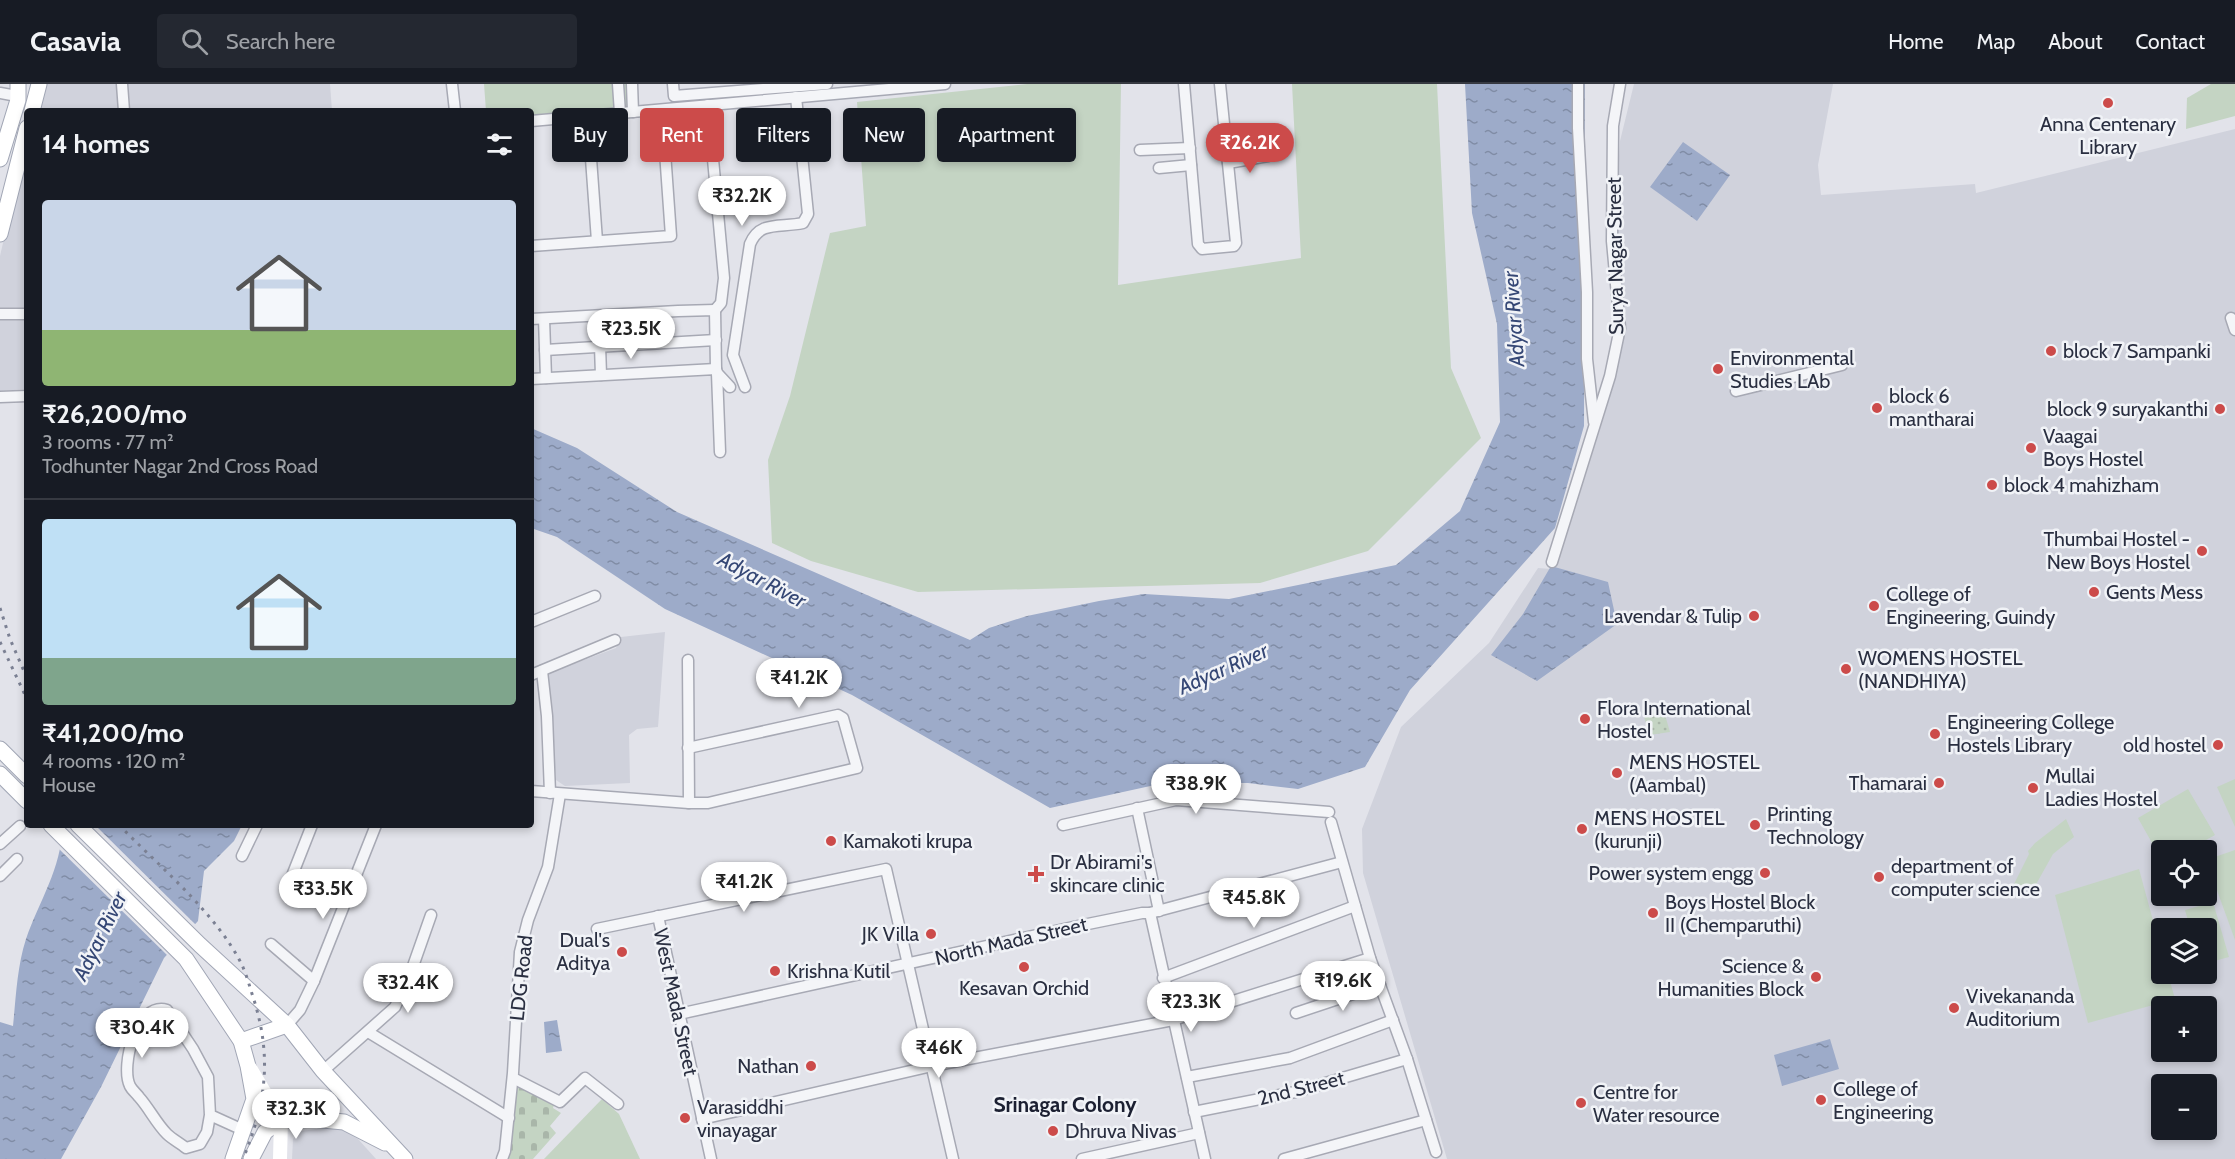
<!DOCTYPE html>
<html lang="en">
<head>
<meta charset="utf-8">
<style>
	:root { --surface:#171b24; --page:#242831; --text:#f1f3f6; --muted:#9ea1a6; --line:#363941; --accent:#cc4b4a }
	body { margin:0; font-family:Cabin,sans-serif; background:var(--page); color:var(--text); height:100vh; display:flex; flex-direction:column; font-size:22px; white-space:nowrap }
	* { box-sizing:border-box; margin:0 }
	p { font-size:20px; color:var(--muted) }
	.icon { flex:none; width:33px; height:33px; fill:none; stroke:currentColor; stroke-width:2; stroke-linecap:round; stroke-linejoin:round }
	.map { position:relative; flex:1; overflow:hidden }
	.panel { position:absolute; left:24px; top:24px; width:510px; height:720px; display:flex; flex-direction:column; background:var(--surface); border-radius:6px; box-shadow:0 3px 9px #0003 }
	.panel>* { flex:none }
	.banner { position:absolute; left:552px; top:24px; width:570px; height:54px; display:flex; gap:12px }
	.buttons { position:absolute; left:2151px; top:756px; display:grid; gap:12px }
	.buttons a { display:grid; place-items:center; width:66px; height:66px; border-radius:6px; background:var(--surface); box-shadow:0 3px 9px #0003; font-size:30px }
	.price { position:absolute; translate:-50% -51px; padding:0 14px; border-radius:21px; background:#fff; color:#222; font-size:20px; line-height:39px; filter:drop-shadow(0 2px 3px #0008) }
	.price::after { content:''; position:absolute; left:50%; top:36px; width:18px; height:14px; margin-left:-9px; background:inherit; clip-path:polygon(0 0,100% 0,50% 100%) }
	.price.selected { background:var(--accent); color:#fff }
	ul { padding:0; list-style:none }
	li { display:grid; align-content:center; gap:12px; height:318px; padding:0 18px }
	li+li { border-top:2px solid var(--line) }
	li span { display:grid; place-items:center; height:186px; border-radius:6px; color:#555 }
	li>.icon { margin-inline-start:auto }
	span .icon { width:108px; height:108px; fill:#fffc; stroke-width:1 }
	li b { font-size:26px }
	h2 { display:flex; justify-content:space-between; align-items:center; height:72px; padding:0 18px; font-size:26px }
	.tag { padding:0 21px; border-radius:6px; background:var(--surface); box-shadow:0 3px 9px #0003; font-size:21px; line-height:54px }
	.tag.selected { background:var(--accent); color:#fff }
	header { display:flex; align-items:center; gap:36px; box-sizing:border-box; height:84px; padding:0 30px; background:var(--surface); border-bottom:2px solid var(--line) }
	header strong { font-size:28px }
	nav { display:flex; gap:33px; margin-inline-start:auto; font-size:21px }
	.search { width:420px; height:54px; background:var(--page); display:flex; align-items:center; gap:15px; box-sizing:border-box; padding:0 21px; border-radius:6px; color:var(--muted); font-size:22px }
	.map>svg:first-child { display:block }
	.built { fill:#d0d2dc; fill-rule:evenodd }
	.green { fill:#c4d4c3 }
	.cemetery { fill:url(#cemetery-stones) }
	.garden { fill:url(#garden-dots) }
	.water { fill:url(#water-ripples) }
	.pier { fill:#e2e3ea }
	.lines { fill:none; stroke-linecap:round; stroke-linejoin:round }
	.street-casing { stroke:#a7a9b4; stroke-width:13 }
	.primary-casing { stroke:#a1a6b5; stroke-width:17 }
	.street { stroke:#f4f5f8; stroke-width:10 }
	.secondary { stroke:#fff; stroke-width:14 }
	.primary { stroke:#fff; stroke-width:15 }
	.rail { stroke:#7b8093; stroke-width:3; stroke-dasharray:3 6; stroke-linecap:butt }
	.poi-dot { fill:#cc4b4a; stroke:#f1f3f7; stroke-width:2 }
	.labels { text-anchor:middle; stroke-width:5; stroke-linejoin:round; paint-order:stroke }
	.poi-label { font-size:20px; fill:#2a2f41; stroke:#f1f3f7; text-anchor:start }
	.street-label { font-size:20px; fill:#2a2f41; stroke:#f1f3f7 }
	.water-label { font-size:21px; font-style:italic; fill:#354775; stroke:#f1f3f7 }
	.neighbourhood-label { font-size:21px; font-weight:bold; fill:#1c2032; stroke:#f1f3f7 }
</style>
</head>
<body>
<header>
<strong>Casavia</strong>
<div class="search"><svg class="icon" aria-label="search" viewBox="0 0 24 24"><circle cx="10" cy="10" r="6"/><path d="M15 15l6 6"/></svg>Search here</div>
<nav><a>Home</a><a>Map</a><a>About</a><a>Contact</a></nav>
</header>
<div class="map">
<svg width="2235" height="1075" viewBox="0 0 2235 1075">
	<defs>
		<pattern id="cemetery-stones" width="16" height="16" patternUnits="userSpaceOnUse" patternTransform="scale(1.5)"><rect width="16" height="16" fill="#c4d4c3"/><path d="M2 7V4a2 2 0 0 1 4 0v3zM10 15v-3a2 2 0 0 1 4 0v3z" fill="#a9b6a9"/></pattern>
		<pattern id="garden-dots" width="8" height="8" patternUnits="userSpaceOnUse" patternTransform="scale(1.5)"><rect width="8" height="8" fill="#c4d4c3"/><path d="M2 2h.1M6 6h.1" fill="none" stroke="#a9b6a9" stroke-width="1.8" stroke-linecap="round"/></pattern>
		<pattern id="water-ripples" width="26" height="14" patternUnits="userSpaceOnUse" patternTransform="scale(1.5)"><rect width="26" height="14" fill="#9dabc9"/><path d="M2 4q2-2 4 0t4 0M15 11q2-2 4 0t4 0" fill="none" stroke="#808ca5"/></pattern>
	</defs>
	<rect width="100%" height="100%" fill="#e2e3ea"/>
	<!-- built -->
	<g class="built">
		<path d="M40,0H330L332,27H34Z"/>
		<path d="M1634,0H1833L1818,81L1821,111L1975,100L1976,109L2235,45V1075H1447L1363,789L1362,745L1401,643L1489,559L1538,484L1551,485L1614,293L1626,246L1614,151L1620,57ZM2162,766H2206V812H2162ZM2162,844H2206V890H2162ZM2162,922H2206V968H2162ZM2162,1000H2206V1046H2162Z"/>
		<path d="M27,55V305L0,307V172Z"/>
		<path d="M665,548L658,643L637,645L629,651L630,699L565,702L556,696L546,590L616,564L621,553Z"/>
		<path d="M338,1042L358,1055L376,1075H292L293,1055L301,1047Z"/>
	</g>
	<!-- green -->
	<g class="green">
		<path d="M484,0H629L631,24L531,31V27H486Z"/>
		<path d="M1027,0H1121L1118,201L1301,174L1292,0H1437L1451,284L1481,354L1368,467L1260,499L918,508L811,477L772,459L768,376L790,312L830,149L866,142L857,18Z"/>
		<path d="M2211,0H2235V32L2186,45L2187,14Z"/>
		<path d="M2235,695V743L2217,703Z"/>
		<path d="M2188,705L2215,751L2188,766H2162L2161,775L2138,734Z"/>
		<path d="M2066,735L2074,753L2053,770L2034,804L2014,800L2029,770L2028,767L2035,759Z"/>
		<path d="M2235,766V856L2206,776Z"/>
		<path d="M2139,785L2161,866L2162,890H2168L2175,915L2088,939L2055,811Z"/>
		<path d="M2213,818L2229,873L2207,879L2206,844H2190L2185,826Z"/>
		<path d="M602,1015L619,1030L640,1075H544Z"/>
	</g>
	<!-- cemetery -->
	<path class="cemetery" d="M516,1000L554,1021L553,1024L561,1029L550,1042L556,1049L533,1075H504Z"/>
	<!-- garden -->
	<path class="garden" d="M1663,624L1670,648L1650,651L1642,627Z"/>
	<!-- water -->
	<g class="water">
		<path d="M1465,0H1585L1584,342L1555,444L1410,606L1365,683L1298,705L1248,699H1164L1050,724L852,611L665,525L557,453L531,444V344L577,364L677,428L970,556L989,544L1027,532L1099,517L1144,510L1229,515L1396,481L1460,427L1500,338L1497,240L1472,129Z"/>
		<path d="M1683,58L1730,91L1697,137L1650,103Z"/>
		<path d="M1551,482L1608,498L1617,540L1537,597L1491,571L1523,530Z"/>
		<path d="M62,741H242L234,757L204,787L198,837L164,874L101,1003L61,1075H0V938L13,942C16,913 17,883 26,855C39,817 63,782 62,741Z"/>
		<path d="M557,936L562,967L546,969L544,938Z"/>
		<path d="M1830,955L1839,985L1782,1002L1774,971Z"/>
	</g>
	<!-- pier -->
	<path class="pier" d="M59,741H95L197,842L169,873L58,764Z"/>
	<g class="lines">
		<!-- street casing -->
		<g class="street-casing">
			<g id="street">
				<path d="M122,0L124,27"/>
				<path d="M452,0L455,27"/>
				<path d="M618,0L620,29"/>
				<path d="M632,0L633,28"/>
				<path d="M673,0L674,12L827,0"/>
				<path d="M1184,0L1198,160L1202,165L1234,162L1236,159L1220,0"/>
				<path d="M1578,0V44L1587,208V275L1594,338"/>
				<path d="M0,9L17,12"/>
				<path d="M708,21L724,194L721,219L715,226"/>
				<path d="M588,33L597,157"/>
				<path d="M531,37L945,0"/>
				<path d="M1140,66L1190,64"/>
				<path d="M1228,79L1268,72"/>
				<path d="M1159,84L1191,81"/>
				<path d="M531,162L671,152L662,26"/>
				<path d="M0,230H27"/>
				<path d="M599,232L601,291"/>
				<path d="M2231,234L2235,246"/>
				<path d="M531,235L678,227L715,226L716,285"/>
				<path d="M544,235L546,294"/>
				<path d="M545,266L716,256"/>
				<path d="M717,289L720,368"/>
				<path d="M531,295L716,285L717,289L730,303"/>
				<path d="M745,303L733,271L750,160C760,136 780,144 803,139L808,130L796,13"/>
				<path d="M1736,307L1842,281"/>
				<path d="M0,313L27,312"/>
				<path d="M1552,478L1610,292L1620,244L1612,157L1613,42L1620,0"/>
				<path d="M531,538L595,512"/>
				<path d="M688,576L689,719"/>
				<path d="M542,587L547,632L550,709"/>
				<path d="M531,591L615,556"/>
				<path d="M531,707L689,719H708L857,684L843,634L838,631L688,664"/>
				<path d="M1137,724L1159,827"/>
				<path d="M1331,738L1370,874L1407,975L1436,1068"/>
				<path d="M1063,741L1176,716L1329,728"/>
				<path d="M0,760L20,742"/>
				<path d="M242,772L257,741"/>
				<path d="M0,792L17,775"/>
				<path d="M288,802L312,741"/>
				<path d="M1150,829L1205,1075"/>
				<path d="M658,832L711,1075"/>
				<path d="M597,845L886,785L953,1075"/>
				<path d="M271,860L314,897"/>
				<path d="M1163,894L1355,822"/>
				<path d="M1296,929L1380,901"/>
				<path d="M679,930L1078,842L1142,829H1150L1342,778"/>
				<path d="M287,941L300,926L314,897L376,741"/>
				<path d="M368,948L509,1034"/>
				<path d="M323,987L395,923L412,885L431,831"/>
				<path d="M1187,993L1290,974L1393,936"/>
				<path d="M513,994L560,1018L585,994L618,1020"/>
				<path d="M1194,1028L1295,1008L1407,975"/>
				<path d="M210,1031L208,993L193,965L167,926C137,917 120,982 130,1002C132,1006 136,1009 139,1013C149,1024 156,1039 167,1050C172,1055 180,1059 186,1064L200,1060L207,1048L210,1031L243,1046"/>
				<path d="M702,1035L932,982L1173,936L1370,874"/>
				<path d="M502,1075L505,1067L513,989L520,868L528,836L548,783L560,710"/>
				<path d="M1082,1075L1199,1049"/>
				<path d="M1284,1075L1426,1036"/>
			</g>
		</g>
		<!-- primary casing -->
		<g class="primary-casing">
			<g id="primary">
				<path d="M32,27L39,0"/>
				<path d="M0,75L18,16V0"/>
				<path d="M0,150L27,44"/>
				<path d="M0,665L27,692"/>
				<path d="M0,690L27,717"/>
				<path d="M51,741L186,875L241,957L248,982L254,1015L233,1075"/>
				<path d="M78,741L200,861L287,941L323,987L405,1075"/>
				<path d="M241,957L287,941"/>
				<path d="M251,1075L265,1048L281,1036L312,1035L344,1038L385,1059"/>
			</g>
		</g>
		<!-- street -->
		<use href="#street" class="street"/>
		<!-- secondary -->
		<path class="secondary" d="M250,984L281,1036L280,1075"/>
		<!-- primary -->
		<use href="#primary" class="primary"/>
		<!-- rail -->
		<g class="rail">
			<path d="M0,524L10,555L27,594"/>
			<path d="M0,558L27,615"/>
			<path d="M119,741C159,782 217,830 242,881C247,892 250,904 254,916C272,974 266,1019 243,1075"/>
		</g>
	</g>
	<!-- markers -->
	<g class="poi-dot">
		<circle cx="2108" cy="19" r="6"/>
		<circle cx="2051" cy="267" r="6"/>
		<circle cx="1718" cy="285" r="6"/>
		<circle cx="1877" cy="324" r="6"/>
		<circle cx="2220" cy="325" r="6"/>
		<circle cx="2031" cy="364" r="6"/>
		<circle cx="1992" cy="401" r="6"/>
		<circle cx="2202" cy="467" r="6"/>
		<circle cx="2094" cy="508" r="6"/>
		<circle cx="1874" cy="522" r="6"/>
		<circle cx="1754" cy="532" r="6"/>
		<circle cx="1846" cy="585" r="6"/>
		<circle cx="1585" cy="635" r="6"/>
		<circle cx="1935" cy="650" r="6"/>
		<circle cx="2218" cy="661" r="6"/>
		<circle cx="1617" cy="689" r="6"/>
		<circle cx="1939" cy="699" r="6"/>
		<circle cx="2033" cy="704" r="6"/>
		<circle cx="1755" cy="741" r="6"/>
		<circle cx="1582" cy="745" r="6"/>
		<circle cx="831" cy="757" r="6"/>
		<circle cx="1765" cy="789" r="6"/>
		<path d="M1033 781h6v6h6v6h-6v6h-6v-6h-6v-6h6z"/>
		<circle cx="1879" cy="793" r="6"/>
		<circle cx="1653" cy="829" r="6"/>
		<circle cx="931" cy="850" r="6"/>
		<circle cx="622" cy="868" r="6"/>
		<circle cx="1024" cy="883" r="6"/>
		<circle cx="775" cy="887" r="6"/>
		<circle cx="1816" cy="893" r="6"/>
		<circle cx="1954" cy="924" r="6"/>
		<circle cx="811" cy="982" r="6"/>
		<circle cx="1821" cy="1016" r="6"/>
		<circle cx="1581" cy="1019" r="6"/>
		<circle cx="685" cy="1034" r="6"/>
		<circle cx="1053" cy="1047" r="6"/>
	</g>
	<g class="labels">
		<!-- poi labels -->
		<g class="poi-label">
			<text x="2108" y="47" text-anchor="middle">Anna Centenary<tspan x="2108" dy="23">Library</tspan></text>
			<text x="2063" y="274">block 7 Sampanki</text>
			<text x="1730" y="281">Environmental<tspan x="1730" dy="23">Studies LAb</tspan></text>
			<text x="1889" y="319">block 6<tspan x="1889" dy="23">mantharai</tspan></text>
			<text x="2208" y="332" text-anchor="end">block 9 suryakanthi</text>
			<text x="2043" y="359">Vaagai<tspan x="2043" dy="23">Boys Hostel</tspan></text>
			<text x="2004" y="408">block 4 mahizham</text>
			<text x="2190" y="462" text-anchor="end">Thumbai Hostel -<tspan x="2190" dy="23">New Boys Hostel</tspan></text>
			<text x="2106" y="515">Gents Mess</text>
			<text x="1886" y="517">College of<tspan x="1886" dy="23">Engineering, Guindy</tspan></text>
			<text x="1742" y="539" text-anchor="end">Lavendar &amp; Tulip</text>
			<text x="1858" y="581">WOMENS HOSTEL<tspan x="1858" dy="23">(NANDHIYA)</tspan></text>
			<text x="1597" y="631">Flora International<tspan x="1597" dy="23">Hostel</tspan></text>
			<text x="1947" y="645">Engineering College<tspan x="1947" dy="23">Hostels Library</tspan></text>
			<text x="2206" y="668" text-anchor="end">old hostel</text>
			<text x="1629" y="685">MENS HOSTEL<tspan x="1629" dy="23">(Aambal)</tspan></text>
			<text x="2045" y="699">Mullai<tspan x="2045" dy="23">Ladies Hostel</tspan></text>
			<text x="1927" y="706" text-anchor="end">Thamarai</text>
			<text x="1767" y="737">Printing<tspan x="1767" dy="23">Technology</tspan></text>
			<text x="1594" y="741">MENS HOSTEL<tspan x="1594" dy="23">(kurunji)</tspan></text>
			<text x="843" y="764">Kamakoti krupa</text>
			<text x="1050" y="785">Dr Abirami's<tspan x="1050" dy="23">skincare clinic</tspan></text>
			<text x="1891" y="789">department of<tspan x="1891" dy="23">computer science</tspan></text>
			<text x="1753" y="796" text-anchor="end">Power system engg</text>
			<text x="1665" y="825">Boys Hostel Block<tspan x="1665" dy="23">II (Chemparuthi)</tspan></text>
			<text x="919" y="857" text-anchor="end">JK Villa</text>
			<text x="610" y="863" text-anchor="end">Dual's<tspan x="610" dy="23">Aditya</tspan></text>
			<text x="1804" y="889" text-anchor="end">Science &amp;<tspan x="1804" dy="23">Humanities Block</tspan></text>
			<text x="787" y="894">Krishna Kutil</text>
			<text x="1024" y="911" text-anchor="middle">Kesavan Orchid</text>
			<text x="1966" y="919">Vivekananda<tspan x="1966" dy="23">Auditorium</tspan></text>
			<text x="799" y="989" text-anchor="end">Nathan</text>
			<text x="1833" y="1012">College of<tspan x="1833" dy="23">Engineering</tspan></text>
			<text x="1593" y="1015">Centre for<tspan x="1593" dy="23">Water resource</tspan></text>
			<text x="697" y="1030">Varasiddhi<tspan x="697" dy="23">vinayagar</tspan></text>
			<text x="1065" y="1054">Dhruva Nivas</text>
		</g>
		<!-- street labels -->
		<g class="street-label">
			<text transform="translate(1615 172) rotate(-91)" y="7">Surya Nagar Street</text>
			<text transform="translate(1011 857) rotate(-13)" y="7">North Mada Street</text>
			<text transform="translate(521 894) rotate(-84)" y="7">LDG Road</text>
			<text transform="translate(676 918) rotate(78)" y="7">West Mada Street</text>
			<text transform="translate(1301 1004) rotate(-14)" y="7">2nd Street</text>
		</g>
		<!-- water labels -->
		<g class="water-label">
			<text transform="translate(1514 235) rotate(-94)" y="7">Adyar River</text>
			<text transform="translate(762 496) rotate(28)" y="7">Adyar River</text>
			<text transform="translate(1223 585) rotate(-24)" y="7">Adyar River</text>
			<text transform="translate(100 852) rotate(-64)" y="7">Adyar River</text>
		</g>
		<!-- neighbourhood labels -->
		<g class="neighbourhood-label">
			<text x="1065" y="1028">Srinagar Colony</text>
		</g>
	</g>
</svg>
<div class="buttons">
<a><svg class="icon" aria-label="locate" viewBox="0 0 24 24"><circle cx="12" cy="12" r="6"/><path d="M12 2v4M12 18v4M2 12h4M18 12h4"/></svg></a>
<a><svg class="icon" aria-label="layers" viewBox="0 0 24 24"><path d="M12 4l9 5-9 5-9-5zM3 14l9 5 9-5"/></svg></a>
<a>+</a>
<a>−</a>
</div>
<b class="price selected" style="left:1250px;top:90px">₹26.2K</b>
<b class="price" style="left:742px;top:143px">₹32.2K</b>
<b class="price" style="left:631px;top:276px">₹23.5K</b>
<b class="price" style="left:799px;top:625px">₹41.2K</b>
<b class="price" style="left:1196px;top:731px">₹38.9K</b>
<b class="price" style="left:744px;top:829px">₹41.2K</b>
<b class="price" style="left:323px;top:836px">₹33.5K</b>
<b class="price" style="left:1254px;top:845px">₹45.8K</b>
<b class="price" style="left:1343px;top:928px">₹19.6K</b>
<b class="price" style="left:408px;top:930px">₹32.4K</b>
<b class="price" style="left:1191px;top:949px">₹23.3K</b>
<b class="price" style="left:142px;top:975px">₹30.4K</b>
<b class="price" style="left:939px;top:995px">₹46K</b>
<b class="price" style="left:296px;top:1056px">₹32.3K</b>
<div class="banner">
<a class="tag">Buy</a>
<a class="tag selected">Rent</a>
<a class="tag">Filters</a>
<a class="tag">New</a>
<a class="tag">Apartment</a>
</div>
<section class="panel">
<h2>14 homes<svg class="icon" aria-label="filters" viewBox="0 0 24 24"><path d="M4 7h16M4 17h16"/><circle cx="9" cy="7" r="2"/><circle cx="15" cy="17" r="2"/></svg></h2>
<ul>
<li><span style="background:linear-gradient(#c9d6e8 70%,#8fb573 0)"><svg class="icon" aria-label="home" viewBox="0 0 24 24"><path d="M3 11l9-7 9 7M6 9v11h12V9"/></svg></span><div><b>₹26,200/mo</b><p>3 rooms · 77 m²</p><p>Todhunter Nagar 2nd Cross Road</p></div></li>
<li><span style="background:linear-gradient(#bfe0f5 75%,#7fa58c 0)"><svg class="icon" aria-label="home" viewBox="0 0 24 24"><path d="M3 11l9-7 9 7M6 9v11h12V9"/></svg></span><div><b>₹41,200/mo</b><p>4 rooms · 120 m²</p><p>House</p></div></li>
</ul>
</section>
</div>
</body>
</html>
